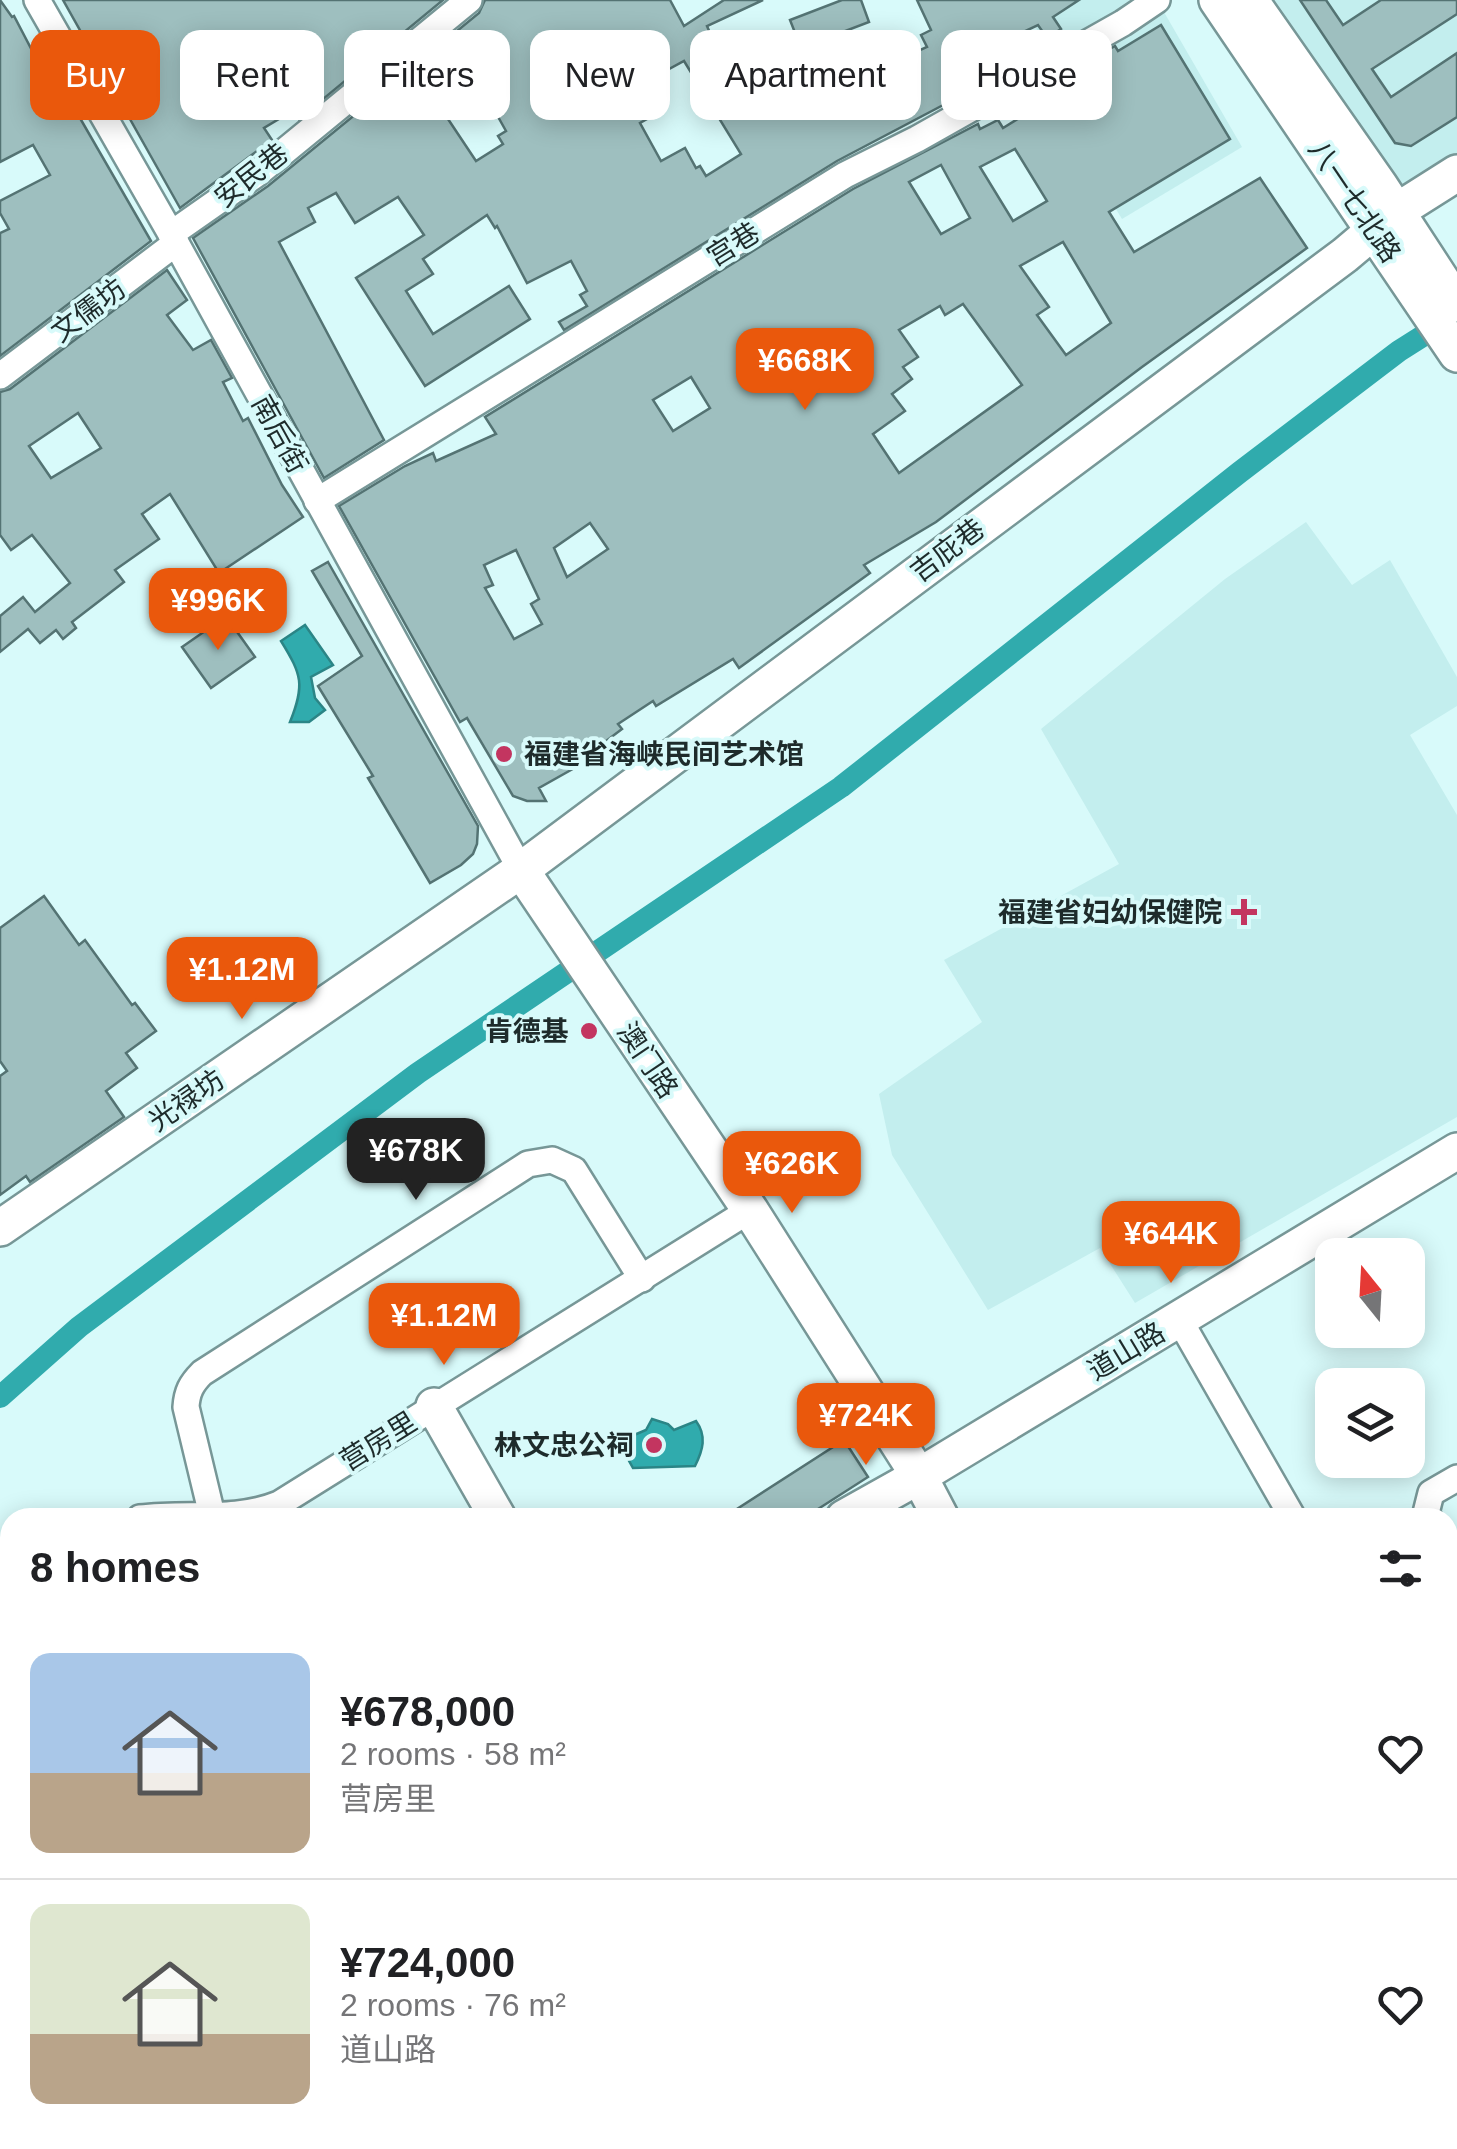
<!DOCTYPE html>
<html lang="en">
<head>
<meta charset="utf-8">
<style>
	:root { --surface:#fff; --page:#f2f2f2; --text:#202124; --muted:#757577; --line:#e0e0e0; --accent:#ea580c }
	body { margin:0; font-family:Helvetica,"Noto Sans SC",sans-serif; background:var(--page); color:var(--text); height:100vh; display:flex; flex-direction:column; font-size:38px; white-space:nowrap }
	* { box-sizing:border-box; margin:0 }
	p { font-size:32px; color:var(--muted) }
	.icon { flex:none; width:55px; height:55px; fill:none; stroke:currentColor; stroke-width:2; stroke-linecap:round; stroke-linejoin:round }
	.map { position:relative; flex:1; overflow:hidden }
	.sheet { position:absolute; left:0px; top:1508px; width:1458px; height:642px; display:flex; flex-direction:column; background:var(--surface); border-radius:30px 30px 0 0; box-shadow:0 5px 25px #0003 }
	.sheet>* { flex:none }
	.guide { position:absolute; left:30px; top:30px; width:1398px; height:90px; display:flex; gap:20px }
	.needle { width:65px; rotate:342deg }
	.buttons { position:absolute; left:1315px; top:1238px; display:grid; gap:20px }
	.buttons a { display:grid; place-items:center; width:110px; height:110px; border-radius:20px; background:var(--surface); box-shadow:0 5px 25px #0003; font-size:50px }
	.price { position:absolute; translate:-50% -85px; padding:0 22px; border-radius:20px; background:var(--accent); color:#fff; font-size:32px; line-height:65px; filter:drop-shadow(0 2px 5px #0008) }
	.price::after { content:''; position:absolute; left:50%; top:60px; width:30px; height:22px; margin-left:-15px; background:inherit; clip-path:polygon(0 0,100% 0,50% 100%) }
	.price.active { background:#222; color:#fff }
	ul { padding:0; list-style:none }
	li { display:flex; align-items:center; gap:30px; height:250px; padding:0 30px }
	li+li { border-top:2px solid var(--line) }
	li span { display:grid; place-items:center; flex:none; width:280px; height:200px; border-radius:20px; color:#555 }
	li>.icon { margin-inline-start:auto }
	span .icon { width:120px; height:120px; fill:#fffc; stroke-width:1 }
	li b { font-size:42px }
	h2 { display:flex; justify-content:space-between; align-items:center; height:120px; padding:0 30px; font-size:42px }
	.tag { padding:0 35px; border-radius:20px; background:var(--surface); box-shadow:0 5px 25px #0003; font-size:35px; line-height:90px }
	.tag.active { background:var(--accent); color:#fff }
	.map>svg:first-child { display:block }
	.built { fill:#c3eeee }
	.green { fill:#fad7dd }
	.water { fill:#30abad; stroke:#2b8586; stroke-width:2.5 }
	.lines { fill:none; stroke-linecap:round; stroke-linejoin:round }
	.canal { stroke:#30abad; stroke-width:22 }
	.building { fill:#9ebfbf; stroke:#547373; stroke-width:2.5; fill-rule:evenodd }
	.street-casing { stroke:#779797; stroke-width:30 }
	.secondary-casing { stroke:#779797; stroke-width:40 }
	.street { stroke:#fff; stroke-width:25 }
	.secondary { stroke:#fff; stroke-width:35 }
	.poi-dot { fill:#c33560; stroke:#d8fafa; stroke-width:4 }
	.labels { text-anchor:middle; stroke-width:8; stroke-linejoin:round; paint-order:stroke }
	.street-label { font-size:28px; fill:#1e2b2b; stroke:#d8fafa }
	.poi-label { font-size:28px; font-weight:bold; fill:#1e2b2b; stroke:#d8fafa; text-anchor:end }
</style>
</head>
<body>
<div class="map">
<svg width="1457" height="2149" viewBox="0 0 1457 2149">
	<rect width="100%" height="100%" fill="#d8fafa"/>
	<!-- built -->
	<g class="built">
		<path d="M1019,0H1157L1242,147L1122,219L1087,162L1132,74L1110,37L1060,67Z"/>
		<path d="M1270,0H1457V156L1401,192Z"/>
		<path d="M1306,522L1352,585L1390,560L1457,677V706L1410,735L1457,815V1117L1135,1303L1100,1248L988,1310L892,1155L879,1094L982,1022L944,960L1119,864L1041,729L1225,579Z"/>
	</g>
	<!-- green -->
	<g class="green">
		<path d="M1448,1615L1457,1628V1763L1448,1749Z"/>
		<path d="M922,2140H1384L1381,2149H911Z"/>
	</g>
	<!-- water -->
	<g class="water">
		<path d="M305,625L333,665L311,677L315,698L325,710L309,722H290C305,685 302,675 281,641Z"/>
		<path d="M652,1419L668,1424L674,1430L696,1421C707,1436 703,1450 695,1466L633,1468L623,1450L627,1438L646,1430Z"/>
	</g>
	<g class="lines">
		<!-- canal -->
		<path class="canal" d="M0,1397L79,1327L418,1073L841,787L1240,472L1399,351L1448,320"/>
	</g>
	<!-- building -->
	<g class="building">
		<path d="M0,0L12,17L14,16L36,58L43,54L151,241L0,356V233L9,229L0,213V201L50,175L33,145L0,162Z"/>
		<path d="M63,0H443L299,119L294,110L264,128L272,140L180,208Z"/>
		<path d="M485,0H670L684,26L724,0H763L707,26L717,49L739,40L784,112L927,47L921,35L931,30L917,0H1079L1053,17L1061,29L1047,38L1038,25L987,49L992,59L955,76L964,94L837,161L564,330L559,322L587,306L580,295L587,291L571,261L527,283L497,226L495,228L487,215L423,259L433,274L406,291L433,334L509,286L530,319L425,386L356,278L424,235L398,197L355,223L336,193L308,208L315,222L279,242L384,440L324,478L193,238L268,186L479,13ZM684,61L741,154L706,176L700,166L696,168L685,148L661,161L640,123L665,109L649,80ZM483,90L506,131L498,136L503,144L476,161L446,116Z"/>
		<path d="M842,0H861L869,22L801,48L790,20Z"/>
		<path d="M1300,0H1326L1343,25L1381,0H1457V14L1372,69L1391,97L1457,53V117L1411,146L1395,143Z"/>
		<path d="M1161,25L1230,139L1109,212L1134,252L1260,178L1307,248L1142,367L936,522L864,565L870,573L739,668L733,659L656,706L653,701L618,724L622,729L606,741L607,743L578,766L539,788L546,801H527L513,796L467,718L460,722L339,506L405,466L433,453L436,461L496,434L485,417L853,189L978,124L980,129L998,120L1003,128L1032,110L1033,112L1063,95L1054,81L1115,46L1118,51ZM1015,149L1047,201L1013,221L980,167ZM941,165L970,218L941,234L909,182ZM1063,242L1111,323L1066,355L1037,315L1049,307L1020,266ZM963,304L1022,385L899,473L873,434L905,411L892,394L912,379L903,367L918,357L899,330L940,306L945,315ZM691,377L710,408L673,431L653,400ZM590,523L608,549L567,577L554,548ZM516,550L539,599L531,604L542,624L514,639L485,588L493,585L484,565Z"/>
		<path d="M167,270L187,300L167,315L193,350L211,340L232,378L223,382L243,421L248,418L282,485L303,517L219,573L170,494L142,514L159,539L115,570L124,582L72,622L76,628L63,639L56,630L40,643L28,629L0,652V616L23,597L35,612L70,583L32,535L11,550L0,535V392L10,389ZM78,413L101,448L51,478L29,446Z"/>
		<path d="M328,562L478,826L477,844L473,854L461,865L430,883L368,778L373,776L318,686L362,656L312,571Z"/>
		<path d="M218,622L221,627L230,622L255,657L211,688L182,647Z"/>
		<path d="M44,896L79,945L85,940L132,1005L135,1003L156,1031L126,1053L137,1068L106,1091L124,1117L30,1182L26,1176L0,1195V1076L7,1071L0,1061V928Z"/>
		<path d="M844,1440L868,1477L804,1518H723Z"/>
	</g>
	<g class="lines">
		<!-- street casing -->
		<g class="street-casing">
			<g id="street">
				<path d="M37,0L171,234L521,870"/>
				<path d="M171,234L258,173L469,0"/>
				<path d="M0,376L176,243"/>
				<path d="M317,501L845,175L917,139L1123,23L1157,0"/>
				<path d="M1179,1319L1293,1518"/>
				<path d="M212,1515L186,1407C187,1392 191,1384 202,1373L528,1164L552,1160L574,1170L642,1279"/>
				<path d="M140,1518C187,1512 235,1522 279,1504L750,1210"/>
				<path d="M1429,1518L1426,1513L1431,1493L1457,1478"/>
				<path d="M1448,1549L1457,1560"/>
				<path d="M0,1601L10,1594"/>
				<path d="M1448,1749L1457,1763"/>
			</g>
		</g>
		<!-- secondary casing -->
		<g class="secondary-casing">
			<g id="secondary">
				<path d="M1217,0L1457,354"/>
				<path d="M1250,0L1380,186L1457,304"/>
				<path d="M521,870L750,1210L919,1476L941,1518"/>
				<path d="M0,1228L521,870L1345,255L1397,211L1457,173"/>
				<path d="M434,1406L498,1518"/>
				<path d="M844,1518L919,1476L1457,1151"/>
				<path d="M0,1756L10,1770"/>
				<path d="M0,1793L10,1808"/>
				<path d="M211,2149L228,2140"/>
			</g>
		</g>
		<!-- street -->
		<use href="#street" class="street"/>
		<!-- secondary -->
		<use href="#secondary" class="secondary"/>
	</g>
	<!-- markers -->
	<g class="poi-dot">
		<circle cx="504" cy="754" r="10"/>
		<path d="M1239 897h10v10h10v10h-10v10h-10v-10h-10v-10h10z"/>
		<circle cx="589" cy="1031" r="10"/>
		<circle cx="654" cy="1445" r="10"/>
	</g>
	<g class="labels">
		<!-- street labels -->
		<g class="street-label">
			<text transform="translate(251 175) rotate(-38)" y="10">安民巷</text>
			<text transform="translate(1355 201) rotate(56)" y="10">八一七北路</text>
			<text transform="translate(733 244) rotate(-32)" y="10">宫巷</text>
			<text transform="translate(88 310) rotate(-37)" y="10">文儒坊</text>
			<text transform="translate(280 434) rotate(61)" y="10">南后街</text>
			<text transform="translate(947 550) rotate(-37)" y="10">吉庇巷</text>
			<text transform="translate(648 1060) rotate(56)" y="10">澳门路</text>
			<text transform="translate(186 1100) rotate(-35)" y="10">光禄坊</text>
			<text transform="translate(1126 1351) rotate(-31)" y="10">道山路</text>
			<text transform="translate(378 1441) rotate(-32)" y="10">营房里</text>
		</g>
		<!-- poi labels -->
		<g class="poi-label">
			<text x="524" y="764" text-anchor="start">福建省海峡民间艺术馆</text>
			<text x="1222" y="922">福建省妇幼保健院</text>
			<text x="569" y="1041">肯德基</text>
			<text x="634" y="1455">林文忠公祠</text>
		</g>
	</g>
</svg>
<div class="buttons">
<a><svg class="needle" viewBox="-14 -14 28 28"><path d="M0-13l5 13h-10z" fill="#e53935"/><path d="M0 13l5-13h-10z" fill="#757577"/></svg></a>
<a><svg class="icon" aria-label="layers" viewBox="0 0 24 24"><path d="M12 4l9 5-9 5-9-5zM3 14l9 5 9-5"/></svg></a>
</div>
<b class="price" style="left:805px;top:413px">¥668K</b>
<b class="price" style="left:218px;top:653px">¥996K</b>
<b class="price" style="left:242px;top:1022px">¥1.12M</b>
<b class="price active" style="left:416px;top:1203px">¥678K</b>
<b class="price" style="left:792px;top:1216px">¥626K</b>
<b class="price" style="left:1171px;top:1286px">¥644K</b>
<b class="price" style="left:444px;top:1368px">¥1.12M</b>
<b class="price" style="left:866px;top:1468px">¥724K</b>
<div class="guide">
<a class="tag active">Buy</a>
<a class="tag">Rent</a>
<a class="tag">Filters</a>
<a class="tag">New</a>
<a class="tag">Apartment</a>
<a class="tag">House</a>
</div>
<section class="sheet">
<h2>8 homes<svg class="icon" aria-label="filters" viewBox="0 0 24 24"><path d="M4 7h16M4 17h16"/><circle cx="9" cy="7" r="2"/><circle cx="15" cy="17" r="2"/></svg></h2>
<ul>
<li><span style="background:linear-gradient(#a9c7e8 60%,#b9a48a 0)"><svg class="icon" aria-label="home" viewBox="0 0 24 24"><path d="M3 11l9-7 9 7M6 9v11h12V9"/></svg></span><div><b>¥678,000</b><p>2 rooms · 58 m²</p><p>营房里</p></div><svg class="icon" aria-label="heart" viewBox="0 0 24 24"><path d="M12 20l-8-8c-3-5 5-10 8-4 3-6 11-1 8 4z"/></svg></li>
<li><span style="background:linear-gradient(#dfe7d0 65%,#b9a48a 0)"><svg class="icon" aria-label="home" viewBox="0 0 24 24"><path d="M3 11l9-7 9 7M6 9v11h12V9"/></svg></span><div><b>¥724,000</b><p>2 rooms · 76 m²</p><p>道山路</p></div><svg class="icon" aria-label="heart" viewBox="0 0 24 24"><path d="M12 20l-8-8c-3-5 5-10 8-4 3-6 11-1 8 4z"/></svg></li>
</ul>
</section>
</div>
</body>
</html>
